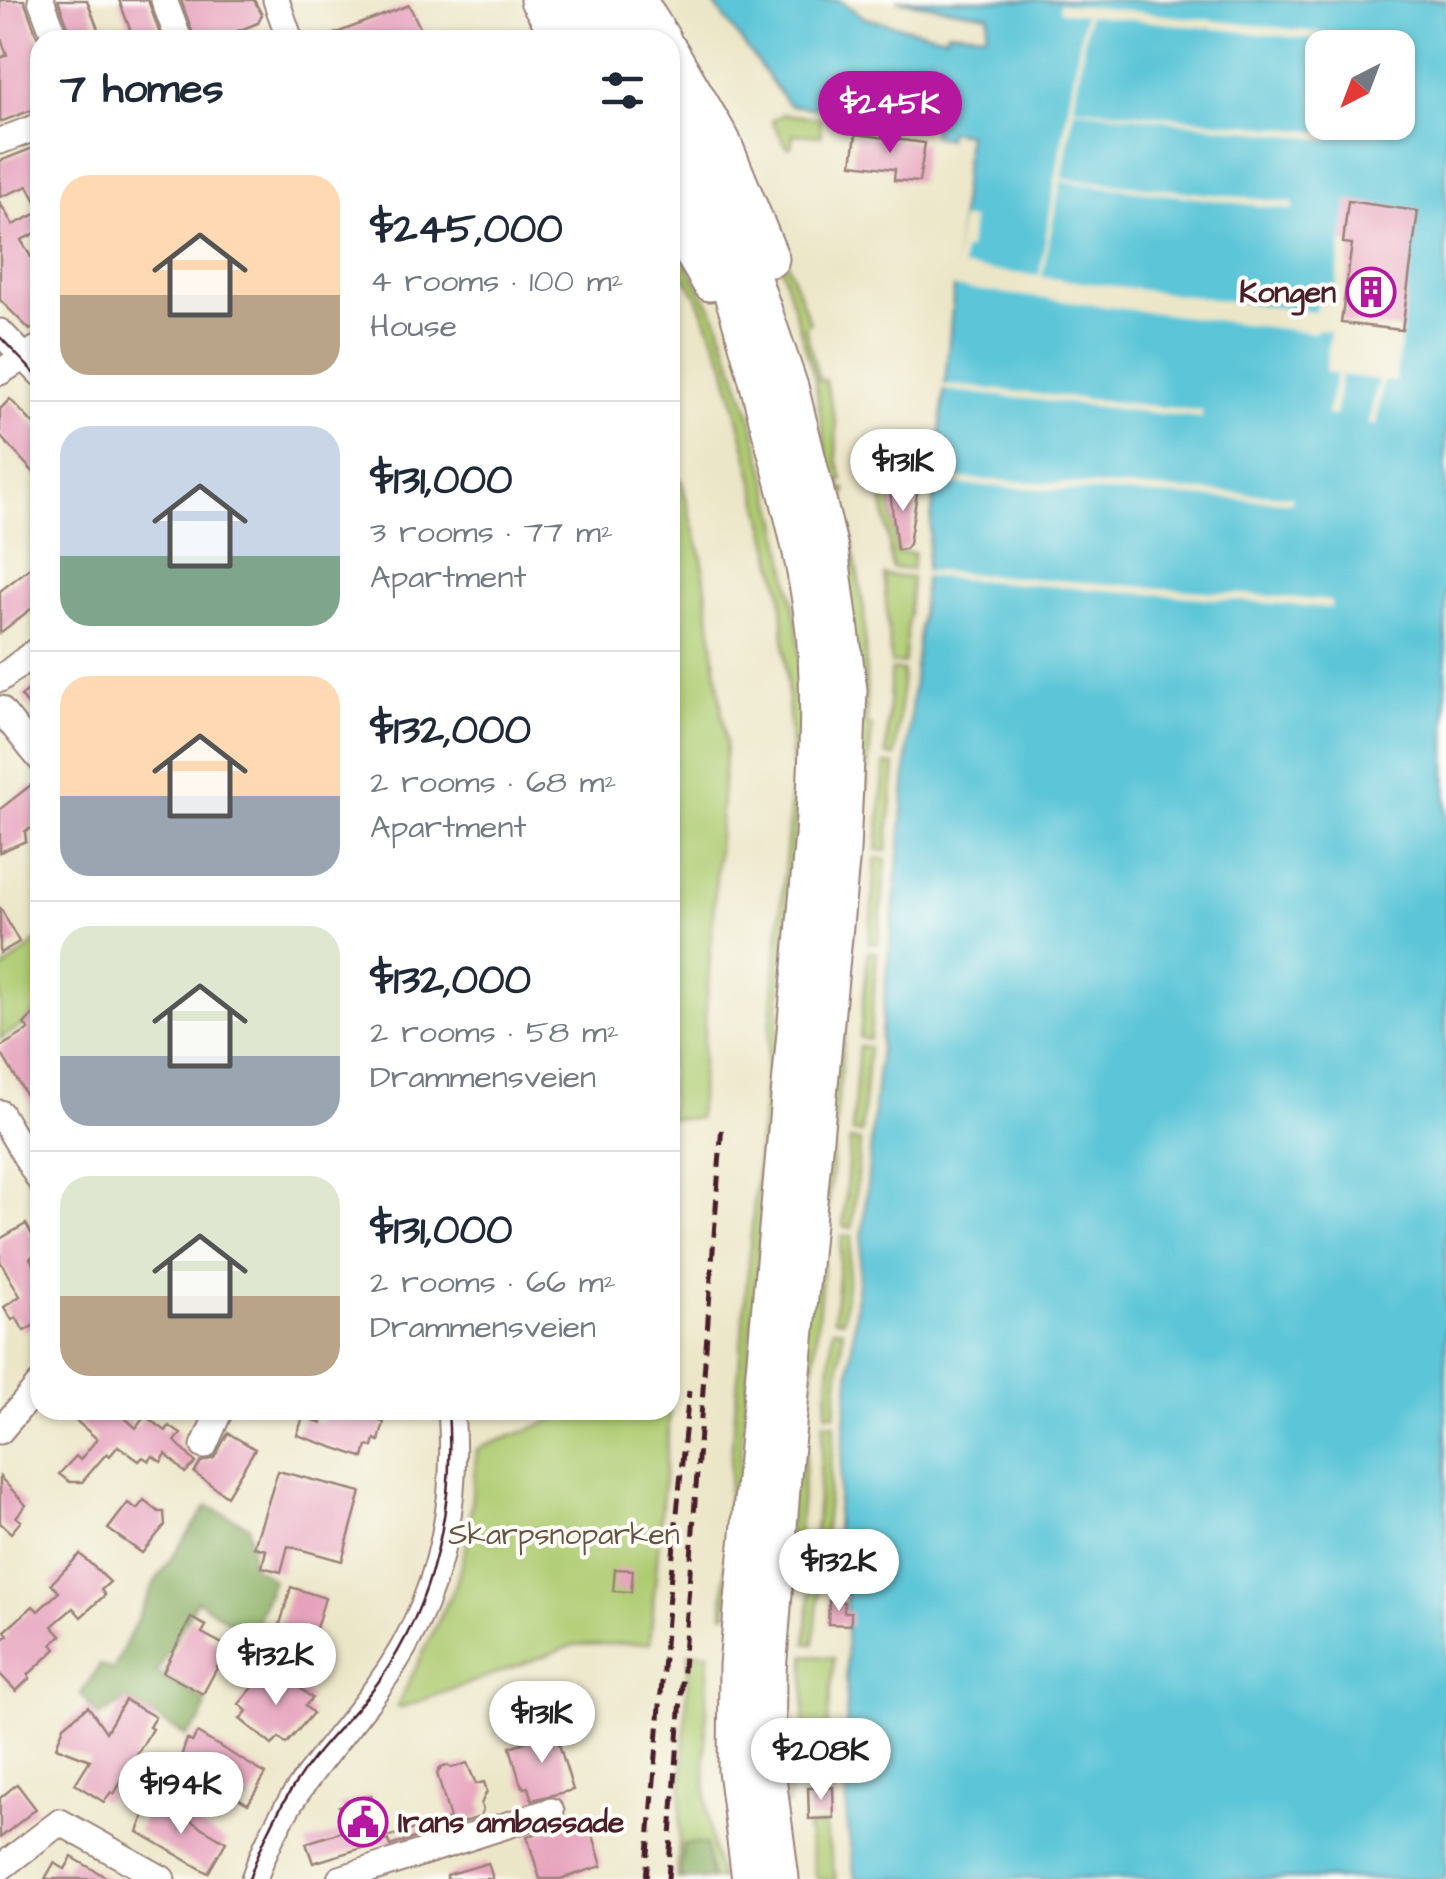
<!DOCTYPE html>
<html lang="en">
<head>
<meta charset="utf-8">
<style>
	:root { --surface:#fff; --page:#f2f2f3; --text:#1f2937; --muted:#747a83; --line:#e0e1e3; --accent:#b5179e }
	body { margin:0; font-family:"Architects Daughter",sans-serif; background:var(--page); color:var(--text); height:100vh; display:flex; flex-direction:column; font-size:38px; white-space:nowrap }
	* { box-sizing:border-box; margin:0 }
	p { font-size:32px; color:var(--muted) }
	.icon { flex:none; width:55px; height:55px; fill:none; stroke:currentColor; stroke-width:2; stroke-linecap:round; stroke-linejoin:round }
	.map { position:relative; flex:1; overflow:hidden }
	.details { position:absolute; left:30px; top:30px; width:650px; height:1390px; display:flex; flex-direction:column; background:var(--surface); border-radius:30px; box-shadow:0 2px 8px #0004 }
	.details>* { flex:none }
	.needle { width:65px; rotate:222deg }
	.tools { position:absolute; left:1305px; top:30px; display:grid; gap:20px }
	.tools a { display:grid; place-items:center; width:110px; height:110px; border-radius:20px; background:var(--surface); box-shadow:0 2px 8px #0004; font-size:50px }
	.price { position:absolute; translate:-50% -85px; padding:0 22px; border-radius:35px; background:#fff; color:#222; font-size:32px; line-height:65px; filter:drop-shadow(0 2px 5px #0008) }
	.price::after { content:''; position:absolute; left:50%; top:60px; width:30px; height:22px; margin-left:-15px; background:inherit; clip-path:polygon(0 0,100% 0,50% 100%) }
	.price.selected { background:var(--accent); color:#fff }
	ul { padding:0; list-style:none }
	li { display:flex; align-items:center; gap:30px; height:250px; padding:0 30px }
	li+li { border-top:2px solid var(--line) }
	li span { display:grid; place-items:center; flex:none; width:280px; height:200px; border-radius:30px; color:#555 }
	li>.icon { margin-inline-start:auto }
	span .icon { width:120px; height:120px; fill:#fffc; stroke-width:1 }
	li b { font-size:42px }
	h2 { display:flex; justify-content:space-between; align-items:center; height:120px; padding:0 30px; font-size:42px }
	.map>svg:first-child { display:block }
	.green { fill:#aecb71; stroke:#7c754e; stroke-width:2.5 }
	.forest { fill:#8aaf63; stroke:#6a6747; stroke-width:2.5 }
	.water { fill:#5bc5d7; stroke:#527281; stroke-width:2.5; fill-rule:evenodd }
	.pier { fill:#ece6c8 }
	.building { fill:#e6a2bc }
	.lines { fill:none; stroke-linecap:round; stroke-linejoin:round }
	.minor-casing { stroke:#9b827a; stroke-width:29 }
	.highway-casing { stroke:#9b827a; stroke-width:39 }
	.minor { stroke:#fff; stroke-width:25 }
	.highway { stroke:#fff; stroke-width:35 }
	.tram { stroke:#4a1f2b; stroke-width:2.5 }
	.rail { stroke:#4a1f2b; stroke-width:5; stroke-dasharray:15 8; stroke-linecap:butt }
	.labels { text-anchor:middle; stroke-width:8; stroke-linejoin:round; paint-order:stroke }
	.poi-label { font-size:30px; font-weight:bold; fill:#4a1f2b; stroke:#fdfcf7; text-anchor:end }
	.park-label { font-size:30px; fill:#685340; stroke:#fdfcf7 }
</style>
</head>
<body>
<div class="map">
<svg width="1446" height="1879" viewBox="0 0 1446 1879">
	<rect width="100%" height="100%" fill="#fdfcf7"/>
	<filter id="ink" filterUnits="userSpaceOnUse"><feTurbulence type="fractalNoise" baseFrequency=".01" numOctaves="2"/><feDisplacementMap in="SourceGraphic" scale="20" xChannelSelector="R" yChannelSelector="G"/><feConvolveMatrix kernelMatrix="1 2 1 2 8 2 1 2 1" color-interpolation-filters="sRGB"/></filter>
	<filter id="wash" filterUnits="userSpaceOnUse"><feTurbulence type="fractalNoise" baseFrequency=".0048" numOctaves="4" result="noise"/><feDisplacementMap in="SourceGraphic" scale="40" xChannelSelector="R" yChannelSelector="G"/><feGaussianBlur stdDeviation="2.25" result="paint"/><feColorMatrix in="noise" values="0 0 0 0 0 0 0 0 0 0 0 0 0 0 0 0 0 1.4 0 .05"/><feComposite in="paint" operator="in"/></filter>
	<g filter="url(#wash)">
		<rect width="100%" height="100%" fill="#ece6c8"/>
		<!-- green -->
		<g class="green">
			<path d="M783,114L820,118L821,136L793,134L791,147H787L772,121Z"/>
			<path d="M769,214L810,323L805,327L819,380H825L836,423L837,460L843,480L839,483L841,489H846L844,498L864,609L867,726H872L795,1570L789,1805L784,1806L781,1751L830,479L815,380L776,249Z"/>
			<path d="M670,235L717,318L752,420L778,522L796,619L805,715L727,1614L723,1613L730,1467L793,776L781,590L724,361L696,295L670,253Z"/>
			<path d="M681,479L702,558L726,744L698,1118L670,1119V484Z"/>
			<path d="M890,491L897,553H914L912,570L892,568L882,493Z"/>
			<path d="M884,575L912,578L904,664L891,663Z"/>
			<path d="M891,670L903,671L895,757L886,754Z"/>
			<path d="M885,764L895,765L887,851L877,850Z"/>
			<path d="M876,858L886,860L878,944L869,943Z"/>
			<path d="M40,939V1008L21,1026L0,1039V972Z"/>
			<path d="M868,952H877L870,1039L860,1038Z"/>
			<path d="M859,1046L869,1047L861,1133L852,1132Z"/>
			<path d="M850,1140L860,1141L852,1228L843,1226Z"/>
			<path d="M842,1236H852L843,1320L834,1319Z"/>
			<path d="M833,1328L843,1330L835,1414L826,1413Z"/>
			<path d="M670,1411L650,1643L574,1645L401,1708L397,1707L456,1584L467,1543L477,1449L562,1417Z"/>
			<path d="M824,1422L835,1424L814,1644L806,1643Z"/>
			<path d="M689,1652L709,1653C706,1727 698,1809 721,1879H677Z"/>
			<path d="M805,1655L834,1658L826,1739L813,1740L812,1751L805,1750L804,1746Z"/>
			<path d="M824,1824L836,1879H816L807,1828Z"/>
		</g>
		<!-- forest -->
		<g class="forest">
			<path d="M207,1506L249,1526L252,1565L273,1580L251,1637L197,1600L157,1672L206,1702L201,1721L186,1736L126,1700L99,1717L81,1694L100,1665L113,1670L155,1582Z"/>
			<path d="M683,1844H706L711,1879H680Z"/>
		</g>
		<!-- water -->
		<path class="water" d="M711,0H839L865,18L946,37L947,31L986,34L989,15L897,0H1446V1879H855L847,1821L846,1594L834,1576L837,1510L889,949C902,856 905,763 915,670C935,491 953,313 967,134L948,131L947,139L933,136V121L789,105ZM1322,48H1398V122H1322Z"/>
		<!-- pier -->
		<g class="pier">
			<path d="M1059,3L1377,39L1382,47L1088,15L1074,107L1330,133L1329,140L1074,109L1062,178L1293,203V210L1061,181L1042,277L1315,312L1320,284L1336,285L1348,201L1418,211L1395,382L1383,381L1376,426L1368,424L1378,380L1341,375L1335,416L1327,415L1336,374L1325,372L1330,331L1317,329L1315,333L952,287L960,219L972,220L969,250H963L962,267L1039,276L1084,15L1059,11Z"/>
			<path d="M940,384L1202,411V418L953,391L939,389Z"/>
			<path d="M930,477L1292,496V502L943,484L930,481Z"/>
			<path d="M935,571L1331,601V608L922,576L923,572Z"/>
		</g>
		<g id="blocks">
			<!-- building -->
			<g class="building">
				<path d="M0,0H24L40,44V107L0,122V58L7,55L0,36Z"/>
				<path d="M58,0H87L102,40H73Z"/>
				<path d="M119,0H148L162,40H134Z"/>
				<path d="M181,0H254L262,15L258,23L215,40H195Z"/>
				<path d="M409,5L426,40H322L321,39Z"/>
				<path d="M856,134L925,143L919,182L894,180L895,169L852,164Z"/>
				<path d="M40,145V209L28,186L0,197V161Z"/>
				<path d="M1348,201L1418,211L1402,330L1341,323L1352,244L1343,243Z"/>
				<path d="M0,203L13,225L40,212V231L21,240L40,272V324L30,330L0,300Z"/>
				<path d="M10,399L40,431V479L0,436V409Z"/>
				<path d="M898,485L918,487L909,544L905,549L897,550L890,491L898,490Z"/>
				<path d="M40,560V602L0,633V591Z"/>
				<path d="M40,681V720L21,696Z"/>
				<path d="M31,785L35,789L40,787V818L37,819L39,825L25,831L26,841L0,852V809Z"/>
				<path d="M0,907L19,942L0,953Z"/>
				<path d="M40,1008V1119L0,1051V1047L29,1030L24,1024Z"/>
				<path d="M26,1224L34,1238L40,1234V1252L30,1258L40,1274V1322L24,1331L16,1317L12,1320L4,1307L20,1296L0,1261V1239Z"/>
				<path d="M64,1410H116L136,1428L145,1416L166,1431L169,1426L181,1434L175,1441L196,1463L185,1473L166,1454L161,1462L153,1456L149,1461L143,1457L139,1461L118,1446L110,1456L107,1453L82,1482H70L59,1474L76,1456L80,1460L97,1439Z"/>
				<path d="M325,1410H354L380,1417L379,1421L384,1422L379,1441L375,1439L373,1447L367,1446L364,1458L297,1435L303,1417L322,1423Z"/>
				<path d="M228,1433L255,1449L227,1496L194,1473L201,1462L214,1458Z"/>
				<path d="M278,1471L361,1492L342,1561L288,1546L281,1572L262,1567L266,1550L254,1547Z"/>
				<path d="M0,1477L26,1505L16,1517L21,1521L11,1533L0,1523Z"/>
				<path d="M144,1500L159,1512H164L165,1525L142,1553L108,1529L128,1503L137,1509Z"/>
				<path d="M80,1554L110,1582L101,1590L105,1595L81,1617L73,1608L52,1626L61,1636L52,1644L56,1649L28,1675L30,1678L16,1691L0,1674V1642L8,1635L5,1631L33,1606L38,1611L59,1592L51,1584Z"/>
				<path d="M615,1569L633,1570L631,1592L613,1591Z"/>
				<path d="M291,1587L325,1598L310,1648L276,1638Z"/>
				<path d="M829,1601L844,1602V1612H851V1625L828,1624Z"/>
				<path d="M191,1618L206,1626L202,1633L228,1647L203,1694L163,1672Z"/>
				<path d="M280,1671L312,1698L305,1706L313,1713L286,1744L279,1738L272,1745L240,1719L247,1711L239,1704L266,1672L274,1679Z"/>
				<path d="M125,1700L155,1717L149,1727L152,1729L114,1794L111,1792L104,1802L75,1784L90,1760L56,1747L64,1726L88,1706L106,1732Z"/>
				<path d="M540,1731L550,1737L556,1734L573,1790L532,1800L528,1787L524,1788L520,1782L510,1747L531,1740Z"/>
				<path d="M197,1733L266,1774L248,1804L179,1763L187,1739L192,1742Z"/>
				<path d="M467,1763L476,1784L484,1782L487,1791L481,1804L483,1810L480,1817L452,1826L437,1773L441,1767L447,1765L452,1768Z"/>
				<path d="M17,1784L36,1809L0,1838V1798Z"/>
				<path d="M833,1787L834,1818L809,1819L808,1788Z"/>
				<path d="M371,1795L387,1837L447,1820L442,1829L390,1846L388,1840L313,1863L306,1843L347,1830L342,1814L344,1811L339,1806Z"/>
				<path d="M157,1801L226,1842L208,1873L138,1832L147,1808L151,1810Z"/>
				<path d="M588,1818L602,1866L560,1879H540L527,1836Z"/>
				<path d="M72,1857L109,1879H45L54,1863L65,1869Z"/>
				<path d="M488,1863L493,1879H447V1875Z"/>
			</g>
		</g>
	</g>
	<g filter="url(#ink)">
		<use href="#blocks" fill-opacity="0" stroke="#9b827a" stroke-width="2.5"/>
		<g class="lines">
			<!-- minor casing -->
			<g class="minor-casing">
				<g id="minor">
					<path d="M41,0L56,40"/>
					<path d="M164,0L179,40"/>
					<path d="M276,0L290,40"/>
					<path d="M0,141L40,126"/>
					<path d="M0,332L40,373"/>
					<path d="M0,372L40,347"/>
					<path d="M0,679L40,648"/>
					<path d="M0,709L40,759"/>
					<path d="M0,1113L40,1181"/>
					<path d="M0,1431L40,1384"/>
					<path d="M204,1446L220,1410"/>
					<path d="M0,1868L60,1822L162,1879"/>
					<path d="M254,1879C283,1793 328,1756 378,1687C438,1605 459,1510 451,1410"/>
					<path d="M340,1879L551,1811"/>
				</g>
			</g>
			<!-- highway casing -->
			<g class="highway-casing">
				<g id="highway">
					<path d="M538,0L562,40"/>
					<path d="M572,0L598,40"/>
					<path d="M608,0L633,40"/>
					<path d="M638,0L663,40"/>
					<path d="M670,51L722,140L771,259"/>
					<path d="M670,100L743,250L790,387L830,549L849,690L842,851L782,1488L768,1672L767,1770L781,1879"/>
					<path d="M670,158C715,232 739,309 760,392C778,463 800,533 811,607C822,683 817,759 813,835L737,1666L736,1770L750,1879"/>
					<path d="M670,215L710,283"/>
				</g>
			</g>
			<!-- minor -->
			<use href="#minor" class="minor"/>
			<!-- highway -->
			<use href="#highway" class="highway"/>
			<!-- tram -->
			<g class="tram">
				<path d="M0,337L40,379"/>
				<path d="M249,1879C265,1832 288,1789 319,1751C339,1727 361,1706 379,1681C435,1602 455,1505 448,1410"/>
			</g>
			<!-- rail -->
			<g class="rail">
				<path d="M646,1879L669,1595L689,1391"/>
				<path d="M668,1879L722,1124"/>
			</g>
		</g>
	</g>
	<!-- icons -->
	<defs>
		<g id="building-ring" transform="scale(2.5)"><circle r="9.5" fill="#fdfcf7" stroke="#b5179e" stroke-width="1.5"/><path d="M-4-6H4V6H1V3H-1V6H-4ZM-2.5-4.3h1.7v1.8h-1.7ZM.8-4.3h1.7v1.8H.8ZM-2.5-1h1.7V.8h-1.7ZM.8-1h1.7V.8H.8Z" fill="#b5179e"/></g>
		<g id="civic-ring" transform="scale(2.5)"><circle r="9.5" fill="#fdfcf7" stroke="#b5179e" stroke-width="1.5"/><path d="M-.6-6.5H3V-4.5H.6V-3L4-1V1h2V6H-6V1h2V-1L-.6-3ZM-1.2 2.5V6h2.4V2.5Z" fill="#b5179e"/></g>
	</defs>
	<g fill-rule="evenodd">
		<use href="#building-ring" x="1371" y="292"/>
		<use href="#civic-ring" x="363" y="1822"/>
	</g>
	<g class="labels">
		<!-- poi labels -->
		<g class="poi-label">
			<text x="1336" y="302">Kongen</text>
			<text x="398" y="1832" text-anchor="start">Irans ambassade</text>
		</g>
		<!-- park labels -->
		<g class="park-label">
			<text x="564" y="1544">Skarpsnoparken</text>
		</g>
	</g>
</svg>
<div class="tools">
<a><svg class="needle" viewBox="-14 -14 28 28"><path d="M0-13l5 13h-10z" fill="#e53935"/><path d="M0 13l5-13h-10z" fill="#747a83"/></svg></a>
</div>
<b class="price selected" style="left:890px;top:156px">$245K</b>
<b class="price" style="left:903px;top:514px">$131K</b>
<b class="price" style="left:839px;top:1614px">$132K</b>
<b class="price" style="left:276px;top:1708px">$132K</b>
<b class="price" style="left:542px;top:1766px">$131K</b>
<b class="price" style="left:821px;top:1803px">$208K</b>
<b class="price" style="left:181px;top:1837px">$194K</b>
<section class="details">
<h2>7 homes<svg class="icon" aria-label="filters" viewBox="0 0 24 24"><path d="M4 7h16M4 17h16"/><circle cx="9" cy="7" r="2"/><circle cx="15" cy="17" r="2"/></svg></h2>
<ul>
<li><span style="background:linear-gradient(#ffd9b3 60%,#b9a48a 0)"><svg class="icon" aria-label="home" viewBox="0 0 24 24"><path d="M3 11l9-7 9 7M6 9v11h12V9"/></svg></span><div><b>$245,000</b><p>4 rooms · 100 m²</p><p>House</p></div></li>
<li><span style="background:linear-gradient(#c9d6e8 65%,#7fa58c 0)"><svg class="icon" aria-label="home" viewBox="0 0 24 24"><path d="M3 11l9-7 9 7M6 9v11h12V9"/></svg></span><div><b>$131,000</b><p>3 rooms · 77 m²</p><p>Apartment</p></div></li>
<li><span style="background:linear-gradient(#ffd9b3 60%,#9aa5b1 0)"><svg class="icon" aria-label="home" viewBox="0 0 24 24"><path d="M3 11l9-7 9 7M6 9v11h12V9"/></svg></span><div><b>$132,000</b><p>2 rooms · 68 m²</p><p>Apartment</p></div></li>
<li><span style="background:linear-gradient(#dfe7d0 65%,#9aa5b1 0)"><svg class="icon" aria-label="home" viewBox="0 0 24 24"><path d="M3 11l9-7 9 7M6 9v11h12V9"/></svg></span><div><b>$132,000</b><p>2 rooms · 58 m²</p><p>Drammensveien</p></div></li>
<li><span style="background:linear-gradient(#dfe7d0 60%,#b9a48a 0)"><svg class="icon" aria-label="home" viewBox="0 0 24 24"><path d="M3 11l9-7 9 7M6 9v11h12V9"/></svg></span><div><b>$131,000</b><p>2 rooms · 66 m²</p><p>Drammensveien</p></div></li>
</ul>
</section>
</div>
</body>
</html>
